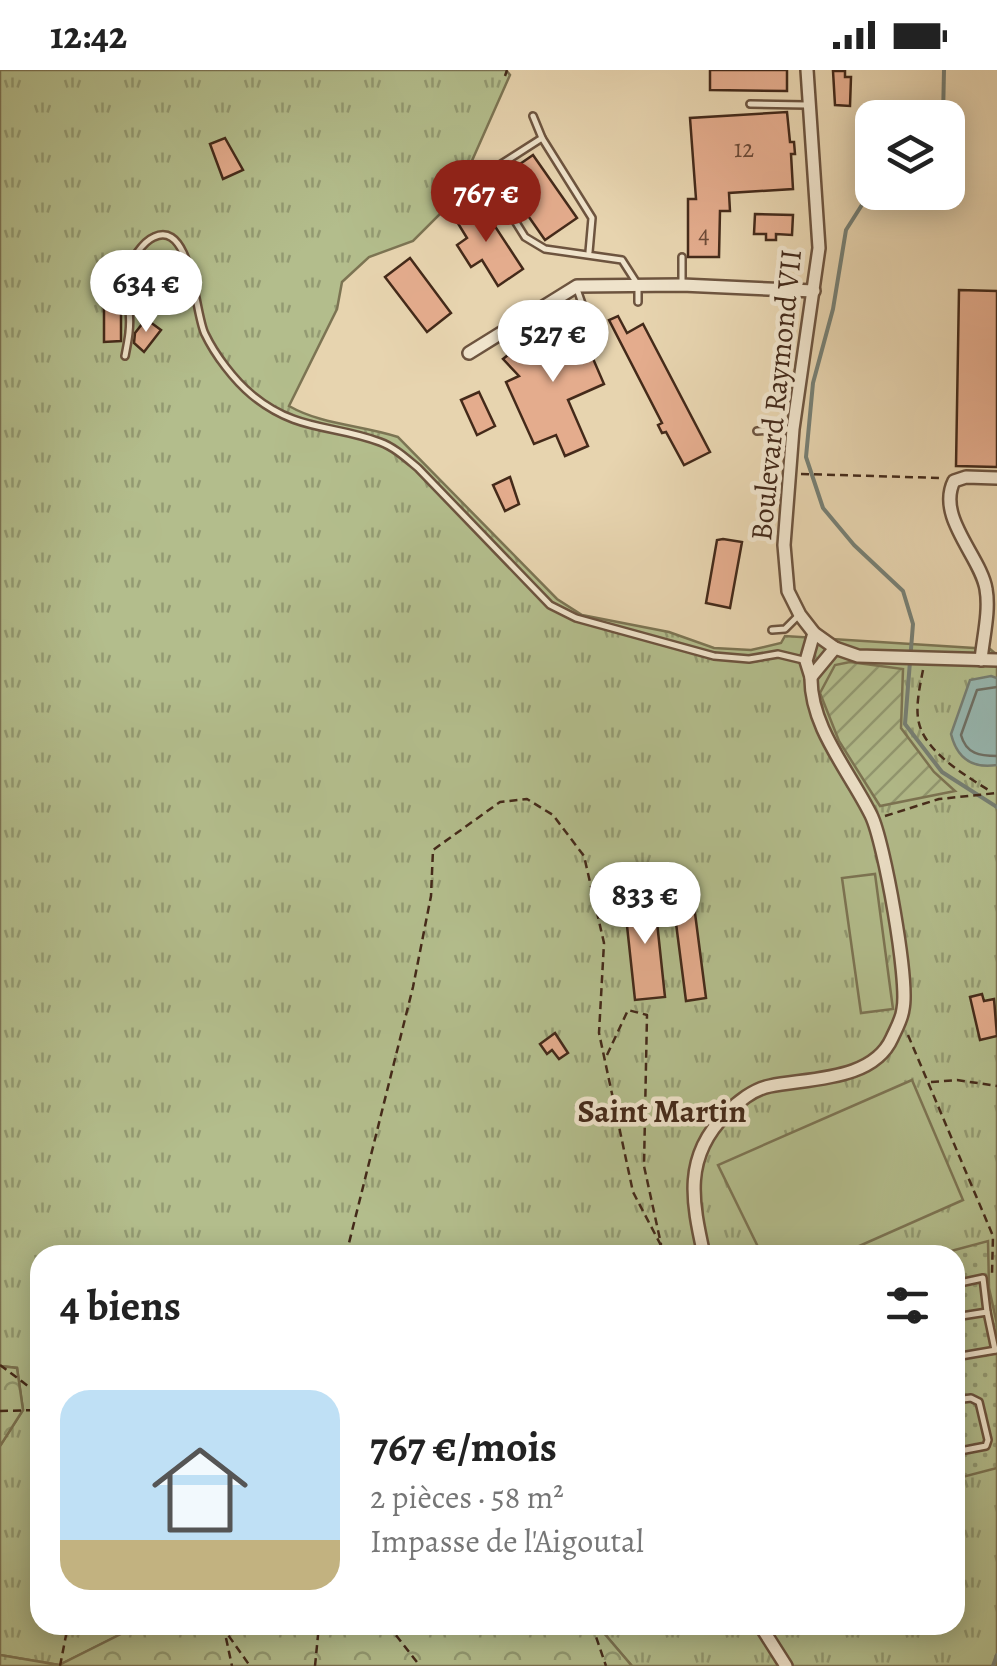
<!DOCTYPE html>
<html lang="fr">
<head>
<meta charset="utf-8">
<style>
	:root { --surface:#fff; --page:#f6f6f6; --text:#222; --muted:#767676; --line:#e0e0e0; --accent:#8f2418 }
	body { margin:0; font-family:Alegreya,serif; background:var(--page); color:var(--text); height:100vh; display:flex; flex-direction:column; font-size:38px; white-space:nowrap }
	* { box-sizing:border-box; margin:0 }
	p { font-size:32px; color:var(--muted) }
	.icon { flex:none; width:55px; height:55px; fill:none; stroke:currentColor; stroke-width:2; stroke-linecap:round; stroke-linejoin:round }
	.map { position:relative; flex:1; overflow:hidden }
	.panel { position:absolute; left:30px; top:1175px; width:935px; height:390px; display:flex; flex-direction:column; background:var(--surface); border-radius:30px; box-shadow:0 5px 25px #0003 }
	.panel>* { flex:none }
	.buttons { position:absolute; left:855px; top:30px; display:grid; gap:20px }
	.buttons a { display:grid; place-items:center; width:110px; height:110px; border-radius:20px; background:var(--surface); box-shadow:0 5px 25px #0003; font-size:50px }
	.price { position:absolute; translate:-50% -85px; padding:0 22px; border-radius:35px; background:#fff; color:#222; font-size:32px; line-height:65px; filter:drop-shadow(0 2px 5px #0008) }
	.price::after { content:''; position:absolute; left:50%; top:60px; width:30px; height:22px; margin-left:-15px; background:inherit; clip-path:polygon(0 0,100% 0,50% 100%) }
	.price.current { background:var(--accent); color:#fff }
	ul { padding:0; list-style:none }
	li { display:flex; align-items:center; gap:30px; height:250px; padding:0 30px }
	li+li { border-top:2px solid var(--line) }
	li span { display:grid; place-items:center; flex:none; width:280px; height:200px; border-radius:30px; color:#555 }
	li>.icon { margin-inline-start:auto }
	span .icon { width:120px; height:120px; fill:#fffc; stroke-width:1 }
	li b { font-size:42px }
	h2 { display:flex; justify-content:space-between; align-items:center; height:120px; padding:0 30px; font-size:42px }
	.status { display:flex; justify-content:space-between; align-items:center; height:70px; padding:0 50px; background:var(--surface); direction:ltr }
	.status svg { height:28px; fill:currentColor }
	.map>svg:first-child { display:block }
	.grass { fill:url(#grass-tufts); stroke:#7c7453; stroke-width:2.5 }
	.forest { fill:url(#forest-crowns); stroke:#7c7453; stroke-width:2.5 }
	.park { fill:url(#park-dots); stroke:#7c7453; stroke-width:2.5 }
	.garden { fill:url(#garden-furrows); stroke:#7c7453; stroke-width:2.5 }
	.pitch { fill:#b3bd8c; stroke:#7c7453; stroke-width:2.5 }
	.water { fill:#97b7b0; stroke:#767f74; stroke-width:2.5 }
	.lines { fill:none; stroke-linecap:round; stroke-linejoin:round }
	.shore { stroke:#6e7065; stroke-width:2.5 }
	.stream { stroke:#767f74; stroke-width:4 }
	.building { fill:#e4ac8d; stroke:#442a1a; stroke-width:2.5 }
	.lane-casing { stroke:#6d543f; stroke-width:10 }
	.street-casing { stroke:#6d543f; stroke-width:16 }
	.path { stroke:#442a1a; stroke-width:2.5; stroke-dasharray:8 5; stroke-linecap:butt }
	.lane { stroke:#efe3cb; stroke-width:5 }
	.street { stroke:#efe3cb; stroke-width:11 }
	.labels { text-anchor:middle; stroke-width:9; stroke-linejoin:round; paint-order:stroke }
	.number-label { font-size:25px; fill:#6c4a37 }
	.street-label { font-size:30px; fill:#442a1a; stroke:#efe3cb }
	.neighbourhood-label { font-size:32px; font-weight:bold; fill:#442a1a; stroke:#efe3cb }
</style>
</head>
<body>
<div class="status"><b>12:42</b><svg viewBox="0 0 49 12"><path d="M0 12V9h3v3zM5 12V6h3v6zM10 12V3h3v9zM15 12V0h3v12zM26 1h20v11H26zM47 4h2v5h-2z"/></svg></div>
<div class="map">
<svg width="997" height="1596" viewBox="0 0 997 1596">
	<defs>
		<pattern id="grass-tufts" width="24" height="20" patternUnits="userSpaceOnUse" patternTransform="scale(2.5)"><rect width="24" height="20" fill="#b3bd8c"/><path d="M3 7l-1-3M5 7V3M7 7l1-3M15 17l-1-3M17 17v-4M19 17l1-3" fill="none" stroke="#939a72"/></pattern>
		<pattern id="forest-crowns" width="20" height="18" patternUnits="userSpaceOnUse" patternTransform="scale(2.5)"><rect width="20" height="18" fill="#b3bd8c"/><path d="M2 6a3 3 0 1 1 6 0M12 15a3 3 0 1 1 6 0" fill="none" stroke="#939a72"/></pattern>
		<pattern id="park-dots" width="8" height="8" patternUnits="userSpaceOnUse" patternTransform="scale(2.5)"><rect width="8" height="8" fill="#b3bd8c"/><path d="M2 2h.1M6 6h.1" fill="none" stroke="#939a72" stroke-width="1.8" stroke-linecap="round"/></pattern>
		<pattern id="garden-furrows" width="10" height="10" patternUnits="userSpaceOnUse" patternTransform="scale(2.5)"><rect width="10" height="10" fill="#b3bd8c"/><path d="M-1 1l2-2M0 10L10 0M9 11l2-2" fill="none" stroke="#939a72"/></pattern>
	</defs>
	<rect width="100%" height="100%" fill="#e7d4af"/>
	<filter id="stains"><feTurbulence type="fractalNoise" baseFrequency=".002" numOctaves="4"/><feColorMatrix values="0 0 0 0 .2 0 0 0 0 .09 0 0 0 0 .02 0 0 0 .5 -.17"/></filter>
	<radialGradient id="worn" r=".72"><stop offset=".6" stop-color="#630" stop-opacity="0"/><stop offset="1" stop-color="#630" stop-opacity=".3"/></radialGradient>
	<!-- grass -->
	<path class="grass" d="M0,0H506L510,5L455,129L413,171L369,187L342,212L337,239L289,336C322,355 362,355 398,367L557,529L582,545L669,562L714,578L751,580L781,573L785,566L990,579L997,585V1596H632L597,1555H955V1185H40V1555H139L59,1595L0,1585V1376L23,1340L17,1298L0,1296Z"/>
	<!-- forest -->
	<g class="forest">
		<path d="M0,1296L17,1298L23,1340L0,1376Z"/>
		<path d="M139,1555H597L632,1596H0V1585L59,1595Z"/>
	</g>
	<!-- park -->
	<path class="park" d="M988,1171L989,1218L997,1254V1398L955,1409V1185H936Z"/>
	<!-- garden -->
	<path class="garden" d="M850,592L903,599L901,658L934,702L955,721L880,736L839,671L820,623L835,595Z"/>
	<!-- pitch -->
	<g class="pitch">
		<path d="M875,804L893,939L861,943L842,808Z"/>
		<path d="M912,1010L963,1130L839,1185H762L718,1095Z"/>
	</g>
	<!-- water -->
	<path class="water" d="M991,606L997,608V695C972,699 957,688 951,664L970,610Z"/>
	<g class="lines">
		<!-- shore -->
		<path class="shore" d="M997,617L977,620L961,665C966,684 980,686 997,686"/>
		<!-- stream -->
		<g class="stream">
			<path d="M943,48L944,0"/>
			<path d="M872,119L846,160L833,239L813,313L806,387L823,438L854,475L903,521L913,554L905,654L942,702L997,737"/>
			<path d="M993,1596L997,1585"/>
		</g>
	</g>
	<!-- building -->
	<g class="building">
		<path d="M710,0H787V21L710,20Z"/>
		<path d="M833,1H845V7H851L850,36L835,35Z"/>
		<path d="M787,42L790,72H794L795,84H791L793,119L729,123L730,141H720L719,187H688V129H696L690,48Z"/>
		<path d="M225,68L243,100L223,109L210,74Z"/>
		<path d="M533,85L577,148L545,170L501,107Z"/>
		<path d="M481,135L523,199L498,216L482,190L471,197L457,175L467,168L454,147L468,138L471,142Z"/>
		<path d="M755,144L793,145L792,165L776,164V170H766V164H754Z"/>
		<path d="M410,188L451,243L427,262L385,207Z"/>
		<path d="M166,195L177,212L156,226L164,238L150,248L132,219L131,212L139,207L142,211Z"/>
		<path d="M959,220L997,221V397L956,396Z"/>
		<path d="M104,232H121V271L104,272Z"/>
		<path d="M618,246L627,263L643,254L710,382L684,395L666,362L662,363L658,355L662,353L609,250Z"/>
		<path d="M146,249L161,260L144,282L134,273L135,263Z"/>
		<path d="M578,254L604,314L568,330L588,376L565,386L556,365L534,374L506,312L519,306L503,289L538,261L542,269Z"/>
		<path d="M479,322L495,356L477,365L461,330Z"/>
		<path d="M510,407L519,434L505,441L493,415Z"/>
		<path d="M723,469L742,472L730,538L706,533L717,470Z"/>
		<path d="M692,820L706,928L686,931L672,822Z"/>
		<path d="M654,824L665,927L635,930L624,828Z"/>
		<path d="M982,924L984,931L994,929L997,966L980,970L970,927Z"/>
		<path d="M555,963L568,983L559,989L552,980L547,984L540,974Z"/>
	</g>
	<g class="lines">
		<!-- lane casing -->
		<g class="lane-casing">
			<g id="lane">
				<path d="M750,34L806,35"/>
				<path d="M533,46L542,68L592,148L589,182"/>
				<path d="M542,68L495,98L490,111L525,167L545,179L622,190L638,215V232"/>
				<path d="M682,212V187"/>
				<path d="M577,219L590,257"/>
				<path d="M125,286C128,271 131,257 129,241C128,228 122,216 126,203C131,191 142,172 154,167C192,149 195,246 205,264C215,285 234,310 252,325C297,362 332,354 380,372C394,377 406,388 418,398L550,535L576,548L714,586L749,589L778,584L803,590"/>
				<path d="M757,361L790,359"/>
				<path d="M772,560L785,559L797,547"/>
				<path d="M955,1214L983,1208L987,1242"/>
				<path d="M955,1247L987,1242L995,1280"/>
				<path d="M955,1287L996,1280"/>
				<path d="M955,1330L971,1328L979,1332L988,1370L986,1376L955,1382"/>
			</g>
		</g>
		<!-- street casing -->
		<g class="street-casing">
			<g id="street">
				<path d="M807,0L819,178L793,359L784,475L788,521L800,545L814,563L835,578L858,586L997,590"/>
				<path d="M469,283L577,216L682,215L814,221"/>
				<path d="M814,563L806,591L811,607L835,578"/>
				<path d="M981,590C983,568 990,541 986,519C981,487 936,447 954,411L966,407L997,408"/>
				<path d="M704,1185C692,1131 683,1087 726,1044C737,1032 754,1019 770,1016C809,1008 873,1011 892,968C896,959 902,949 903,939C909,911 884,771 871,745C850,702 810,657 811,607"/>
				<path d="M760,1555L786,1596"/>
			</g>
		</g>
		<!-- path -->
		<g class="path">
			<path d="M505,6L507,0"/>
			<path d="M801,404L942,408"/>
			<path d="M923,600C920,615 916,634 918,648C922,681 965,705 990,721"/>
			<path d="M885,746L939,729L997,723"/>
			<path d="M908,965L993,1166L992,1204"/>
			<path d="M607,985L628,940L647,945L644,1096L661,1174L657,1185"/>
			<path d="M931,1012L957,1010L997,1016"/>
			<path d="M346,1185L413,917L431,826L433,780L500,732L527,729L553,745L584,786L604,873L599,963L633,1122L666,1185"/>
			<path d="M0,1295L40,1325"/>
			<path d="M0,1341L40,1340"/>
			<path d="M221,1555L250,1596"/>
			<path d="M388,1555L420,1596"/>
			<path d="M592,1555L606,1596"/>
			<path d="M226,1568L232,1596"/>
			<path d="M60,1596L68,1555"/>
			<path d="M315,1596L319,1555"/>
		</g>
		<!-- lane -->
		<use href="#lane" class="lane"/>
		<!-- street -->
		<use href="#street" class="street"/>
	</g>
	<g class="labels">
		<!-- number labels -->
		<g class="number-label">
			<text x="744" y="87">12</text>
			<text x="704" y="173">4</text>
		</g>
		<!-- street labels -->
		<g class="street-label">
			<text transform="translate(776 325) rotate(-84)" y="10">Boulevard Raymond VII</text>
		</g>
		<!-- neighbourhood labels -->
		<g class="neighbourhood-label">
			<text x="662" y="1052">Saint Martin</text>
		</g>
	</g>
	<rect width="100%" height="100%" filter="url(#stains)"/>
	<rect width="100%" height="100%" fill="url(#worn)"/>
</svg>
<div class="buttons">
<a><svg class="icon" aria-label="layers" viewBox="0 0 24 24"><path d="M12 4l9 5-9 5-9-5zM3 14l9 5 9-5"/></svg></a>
</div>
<b class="price current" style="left:486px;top:175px">767 €</b>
<b class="price" style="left:146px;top:265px">634 €</b>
<b class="price" style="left:553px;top:315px">527 €</b>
<b class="price" style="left:645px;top:877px">833 €</b>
<section class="panel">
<h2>4 biens<svg class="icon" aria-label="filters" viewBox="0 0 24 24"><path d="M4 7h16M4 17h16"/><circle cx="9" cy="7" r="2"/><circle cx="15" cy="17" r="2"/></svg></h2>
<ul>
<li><span style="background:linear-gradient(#bfe0f5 75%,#c2b280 0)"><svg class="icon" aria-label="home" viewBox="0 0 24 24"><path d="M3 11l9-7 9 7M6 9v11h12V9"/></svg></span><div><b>767 €/mois</b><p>2 pièces · 58 m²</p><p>Impasse de l'Aigoutal</p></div></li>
</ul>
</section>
</div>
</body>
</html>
